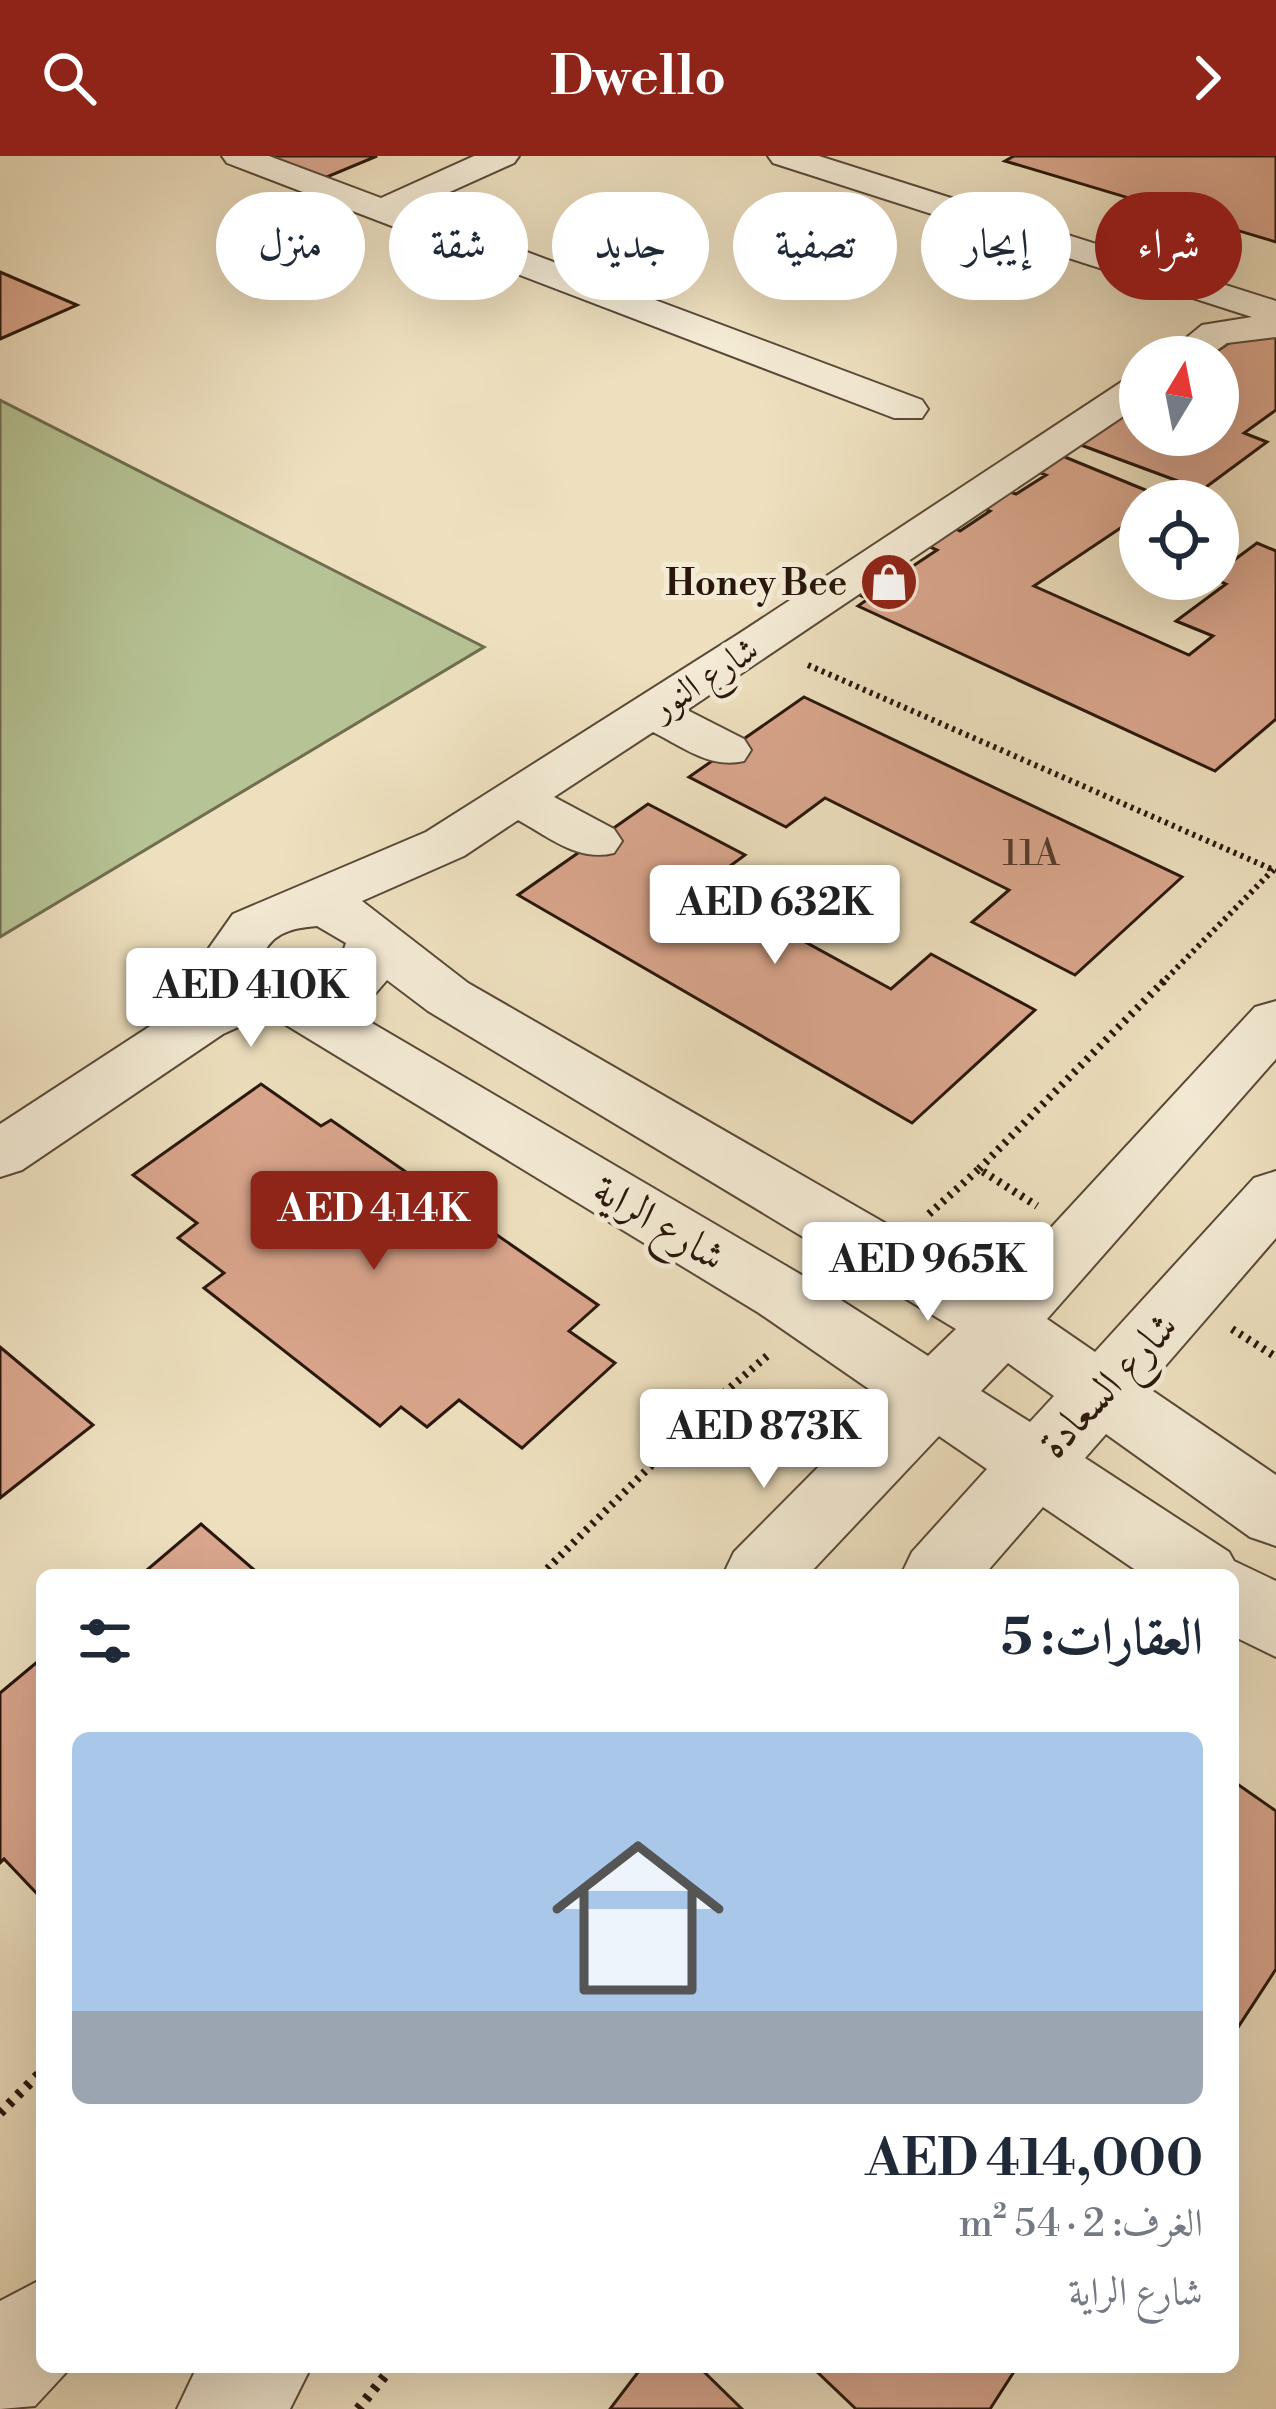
<!DOCTYPE html>
<html lang="ar">
<head>
<meta charset="utf-8">
<style>
	:root { --surface:#fff; --page:#f2f2f3; --text:#1f2937; --muted:#747a83; --accent:#8f2418 }
	body { margin:0; font-family:"Libre Bodoni",Amiri,serif; background:var(--page); color:var(--text); direction:rtl; height:100vh; display:flex; flex-direction:column; font-size:45px; white-space:nowrap }
	* { box-sizing:border-box; margin:0 }
	p { font-size:39px; color:var(--muted) }
	.icon { flex:none; width:66px; height:66px; fill:none; stroke:currentColor; stroke-width:2; stroke-linecap:round; stroke-linejoin:round }
	.map { position:relative; flex:1; overflow:hidden; direction:ltr }
	.details { position:absolute; left:36px; top:1413px; width:1203px; height:804px; display:flex; flex-direction:column; background:var(--surface); border-radius:18px; box-shadow:0 12px 48px #0002; direction:rtl }
	.details>* { flex:none }
	.hud { position:absolute; left:36px; top:36px; width:1206px; height:108px; direction:rtl; display:flex; gap:24px }
	.needle { width:78px; rotate:10deg }
	.controls { position:absolute; left:1119px; top:180px; display:grid; gap:24px }
	.controls a { display:grid; place-items:center; width:120px; height:120px; border-radius:50%; background:var(--surface); box-shadow:0 12px 48px #0002; font-size:60px }
	.price { position:absolute; translate:-50% -102px; padding:0 27px; border-radius:12px; background:#fff; color:#222; font-size:39px; line-height:78px; filter:drop-shadow(0 3px 6px #0008) }
	.price::after { content:''; position:absolute; left:50%; top:72px; width:36px; height:27px; margin-left:-18px; background:inherit; clip-path:polygon(0 0,100% 0,50% 100%) }
	.price.current { background:var(--accent); color:#fff }
	ul { padding:0; list-style:none }
	li { display:grid; align-content:center; gap:24px; height:636px; padding:0 36px }
	li span { display:grid; place-items:center; height:372px; border-radius:18px; color:#555 }
	li>.icon { margin-inline-start:auto }
	span .icon { width:216px; height:216px; fill:#fffc; stroke-width:1 }
	li b { font-size:51px }
	h2 { display:flex; justify-content:space-between; align-items:center; height:144px; padding:0 36px; font-size:51px }
	.pill { padding:0 42px; border-radius:54px; background:var(--surface); box-shadow:0 12px 48px #0002; font-size:42px; line-height:108px }
	.pill.current { background:var(--accent); color:#fff }
	header { display:flex; justify-content:space-between; align-items:center; height:156px; padding:0 36px; background:var(--accent); color:#fff; font-size:54px; font-weight:800 }
	.map>svg:first-child { display:block }
	.green { fill:#b6c394; stroke:#706d50; stroke-width:3 }
	.building { fill:#daa68d; stroke:#29170b; stroke-width:3 }
	.lines { fill:none; stroke-linecap:round; stroke-linejoin:round }
	.minor-casing { stroke:#5a4938; stroke-width:4 }
	.path-far2 { stroke:#29170b; stroke-width:6; stroke-dasharray:3 4.5; stroke-linecap:butt }
	.path-far1 { stroke:#29170b; stroke-width:8; stroke-dasharray:3 6; stroke-linecap:butt }
	.path { stroke:#29170b; stroke-width:10; stroke-dasharray:4.5 8; stroke-linecap:butt }
	.minor { fill:#f4ebd5; fill-rule:evenodd }
	.labels { text-anchor:middle; stroke-width:10; stroke-linejoin:round; paint-order:stroke }
	.far-poi-label { font-size:36px; font-weight:bold; fill:#29170b; stroke:#f4ebd5; text-anchor:end }
	.far-street-label { font-size:36px; fill:#29170b; stroke:#f4ebd5 }
	.number-label { font-size:36px; fill:#553b2c }
	.street-label { font-size:42px; fill:#29170b; stroke:#f4ebd5 }
</style>
</head>
<body>
<header><svg class="icon" aria-label="forward" viewBox="0 0 24 24"><path d="M9 5l7 7-7 7"/></svg>Dwello<svg class="icon" aria-label="search" viewBox="0 0 24 24"><circle cx="10" cy="10" r="6"/><path d="M15 15l6 6"/></svg></header>
<div class="map">
<svg width="1276" height="2253" viewBox="0 0 1276 2253">
	<rect width="100%" height="100%" fill="#eee0bf"/>
	<filter id="stains"><feTurbulence type="fractalNoise" baseFrequency=".00167" numOctaves="4"/><feColorMatrix values="0 0 0 0 .2 0 0 0 0 .09 0 0 0 0 .02 0 0 0 .5 -.17"/></filter>
	<radialGradient id="worn" r=".72"><stop offset=".6" stop-color="#630" stop-opacity="0"/><stop offset="1" stop-color="#630" stop-opacity=".3"/></radialGradient>
	<!-- green -->
	<path class="green" d="M0,244L484,491L0,781Z"/>
	<!-- building -->
	<g class="building">
		<path d="M241,0H377L315,26Z"/>
		<path d="M1014,0H1276V86L1005,5Z"/>
		<path d="M0,116L77,149L0,183Z"/>
		<path d="M1250,173L1276,181V254L1244,277L1267,286L1202,334L1070,285L1140,238V279H1218V201H1208Z"/>
		<path d="M1060,299L1165,342L1140,345V359L1034,430L1189,499L1213,480L1176,465L1226,428L1215,423L1218,416L1257,387L1276,395V563L1215,615L858,450L868,443L855,437L894,411L904,416L937,394L923,388L950,370L960,375L990,355L980,351L1007,335L1016,338L1046,319L1035,315Z"/>
		<path d="M804,541L1182,721L1075,819L972,766L1009,734L825,642L786,671L689,621Z"/>
		<path d="M648,648L745,699L703,730L891,833L931,798L1035,854L912,967L518,739Z"/>
		<path d="M261,928L321,970L331,964L598,1149L569,1175L615,1207L522,1292L459,1244L427,1271L401,1251L380,1270L204,1132L224,1117L178,1082L197,1067L133,1019Z"/>
		<path d="M0,1191L93,1269L0,1342Z"/>
		<path d="M201,1368L260,1419H141Z"/>
		<path d="M42,1502V1743L4,1703L0,1707V1537Z"/>
		<path d="M1233,1625L1276,1655V1813L1233,1879Z"/>
		<path d="M642,2211H699L742,2253H610Z"/>
		<path d="M812,2211H1017L990,2253H856Z"/>
	</g>
	<g class="lines">
		<!-- minor casing -->
		<g class="minor-casing">
			<g id="minor">
				<path d="M222,0H269L381,42L474,0H519L514,7L412,53L922,244L928,253L922,262H894L227,7Z"/>
				<path d="M768,0H819L1276,145V181L1227,187L1207,201H1163L1202,169L1252,161L773,7Z"/>
				<path d="M1140,219V249L687,554L744,583L751,594L744,605C710,613 683,591 653,576L554,641L614,673L622,685L614,697C578,706 549,681 518,664L464,700L362,745L468,827L996,1131L1255,851L1276,845V903L1047,1163L1095,1196L1254,1022L1276,1015V1082L1147,1231L1276,1319V1390L1250,1381L1106,1278L1085,1302L1229,1396L1234,1405L1276,1425V1501L1233,1480V1419H1143L1043,1351L984,1419H901L912,1396L987,1313L939,1280L808,1419H723L734,1396L885,1244L759,1157L273,861L265,859L223,878L22,1014L0,1021V968L181,850L220,833L205,806L209,792L233,758L426,676L740,477L1126,223ZM317,770L346,787C335,826 288,840 261,806C268,778 290,772 317,770ZM387,824L428,855L956,1173L928,1200L805,1121L348,853L374,839ZM1008,1207L1054,1240L1030,1266L981,1235Z"/>
				<path d="M42,2123V2211H71L35,2250L0,2253V2145Z"/>
				<path d="M197,2211H311L290,2253H177Z"/>
			</g>
		</g>
		<!-- path-far2 -->
		<g class="path-far2">
			<path d="M808,509L1276,715"/>
			<path d="M1161,828L1275,712"/>
		</g>
		<!-- path-far1 -->
		<g class="path-far1">
			<path d="M979,1013L1164,825"/>
			<path d="M929,1058L979,1013L1037,1050"/>
			<path d="M1232,1173L1276,1201"/>
			<path d="M767,1200L725,1236L799,1291"/>
			<path d="M541,1419L725,1236"/>
		</g>
		<!-- path -->
		<g class="path">
			<path d="M0,1957L42,1915"/>
			<path d="M358,2253L392,2211"/>
		</g>
		<!-- minor -->
		<use href="#minor" class="minor"/>
	</g>
	<!-- icons -->
	<defs>
		<g id="shop-disc" transform="scale(3)"><circle r="9.5" fill="#8f2418" stroke="#f4ebd5"/><path d="M-5-2.5h2.3a2.7 3.5 0 0 1 5.4 0H5L5.5 6h-11ZM-1.5-2.5h3a1.5 2.3 0 0 0-3 0Z" fill="#fff"/></g>
	</defs>
	<g fill-rule="evenodd">
		<use href="#shop-disc" x="889" y="426"/>
	</g>
	<g class="labels">
		<!-- far-poi labels -->
		<g class="far-poi-label">
			<text x="847" y="439">Honey Bee</text>
		</g>
		<!-- far-street labels -->
		<g class="far-street-label">
			<text transform="translate(704 521) rotate(-33)" y="13">شارع النور</text>
		</g>
		<!-- number labels -->
		<g class="number-label">
			<text x="1031" y="709">11A</text>
		</g>
		<!-- street labels -->
		<g class="street-label">
			<text transform="translate(660 1066) rotate(31)" y="15">شارع الراية</text>
			<text transform="translate(1107 1228) rotate(-47)" y="15">شارع السعادة</text>
		</g>
	</g>
	<rect width="100%" height="100%" filter="url(#stains)"/>
	<rect width="100%" height="100%" fill="url(#worn)"/>
</svg>
<div class="controls">
<a><svg class="needle" viewBox="-14 -14 28 28"><path d="M0-13l5 13h-10z" fill="#e53935"/><path d="M0 13l5-13h-10z" fill="#747a83"/></svg></a>
<a><svg class="icon" aria-label="locate" viewBox="0 0 24 24"><circle cx="12" cy="12" r="6"/><path d="M12 2v4M12 18v4M2 12h4M18 12h4"/></svg></a>
</div>
<b class="price" style="left:775px;top:811px">AED 632K</b>
<b class="price" style="left:251px;top:894px">AED 410K</b>
<b class="price current" style="left:374px;top:1117px">AED 414K</b>
<b class="price" style="left:928px;top:1168px">AED 965K</b>
<b class="price" style="left:764px;top:1335px">AED 873K</b>
<div class="hud">
<a class="pill current">شراء</a>
<a class="pill">إيجار</a>
<a class="pill">تصفية</a>
<a class="pill">جديد</a>
<a class="pill">شقة</a>
<a class="pill">منزل</a>
</div>
<section class="details">
<h2>العقارات: 5<svg class="icon" aria-label="filters" viewBox="0 0 24 24"><path d="M4 7h16M4 17h16"/><circle cx="9" cy="7" r="2"/><circle cx="15" cy="17" r="2"/></svg></h2>
<ul>
<li><span style="background:linear-gradient(#a9c7e8 75%,#9aa5b1 0)"><svg class="icon" aria-label="home" viewBox="0 0 24 24"><path d="M3 11l9-7 9 7M6 9v11h12V9"/></svg></span><div><b>AED 414,000</b><p>الغرف: 2 · 54 m²</p><p>شارع الراية</p></div></li>
</ul>
</section>
</div>
</body>
</html>
